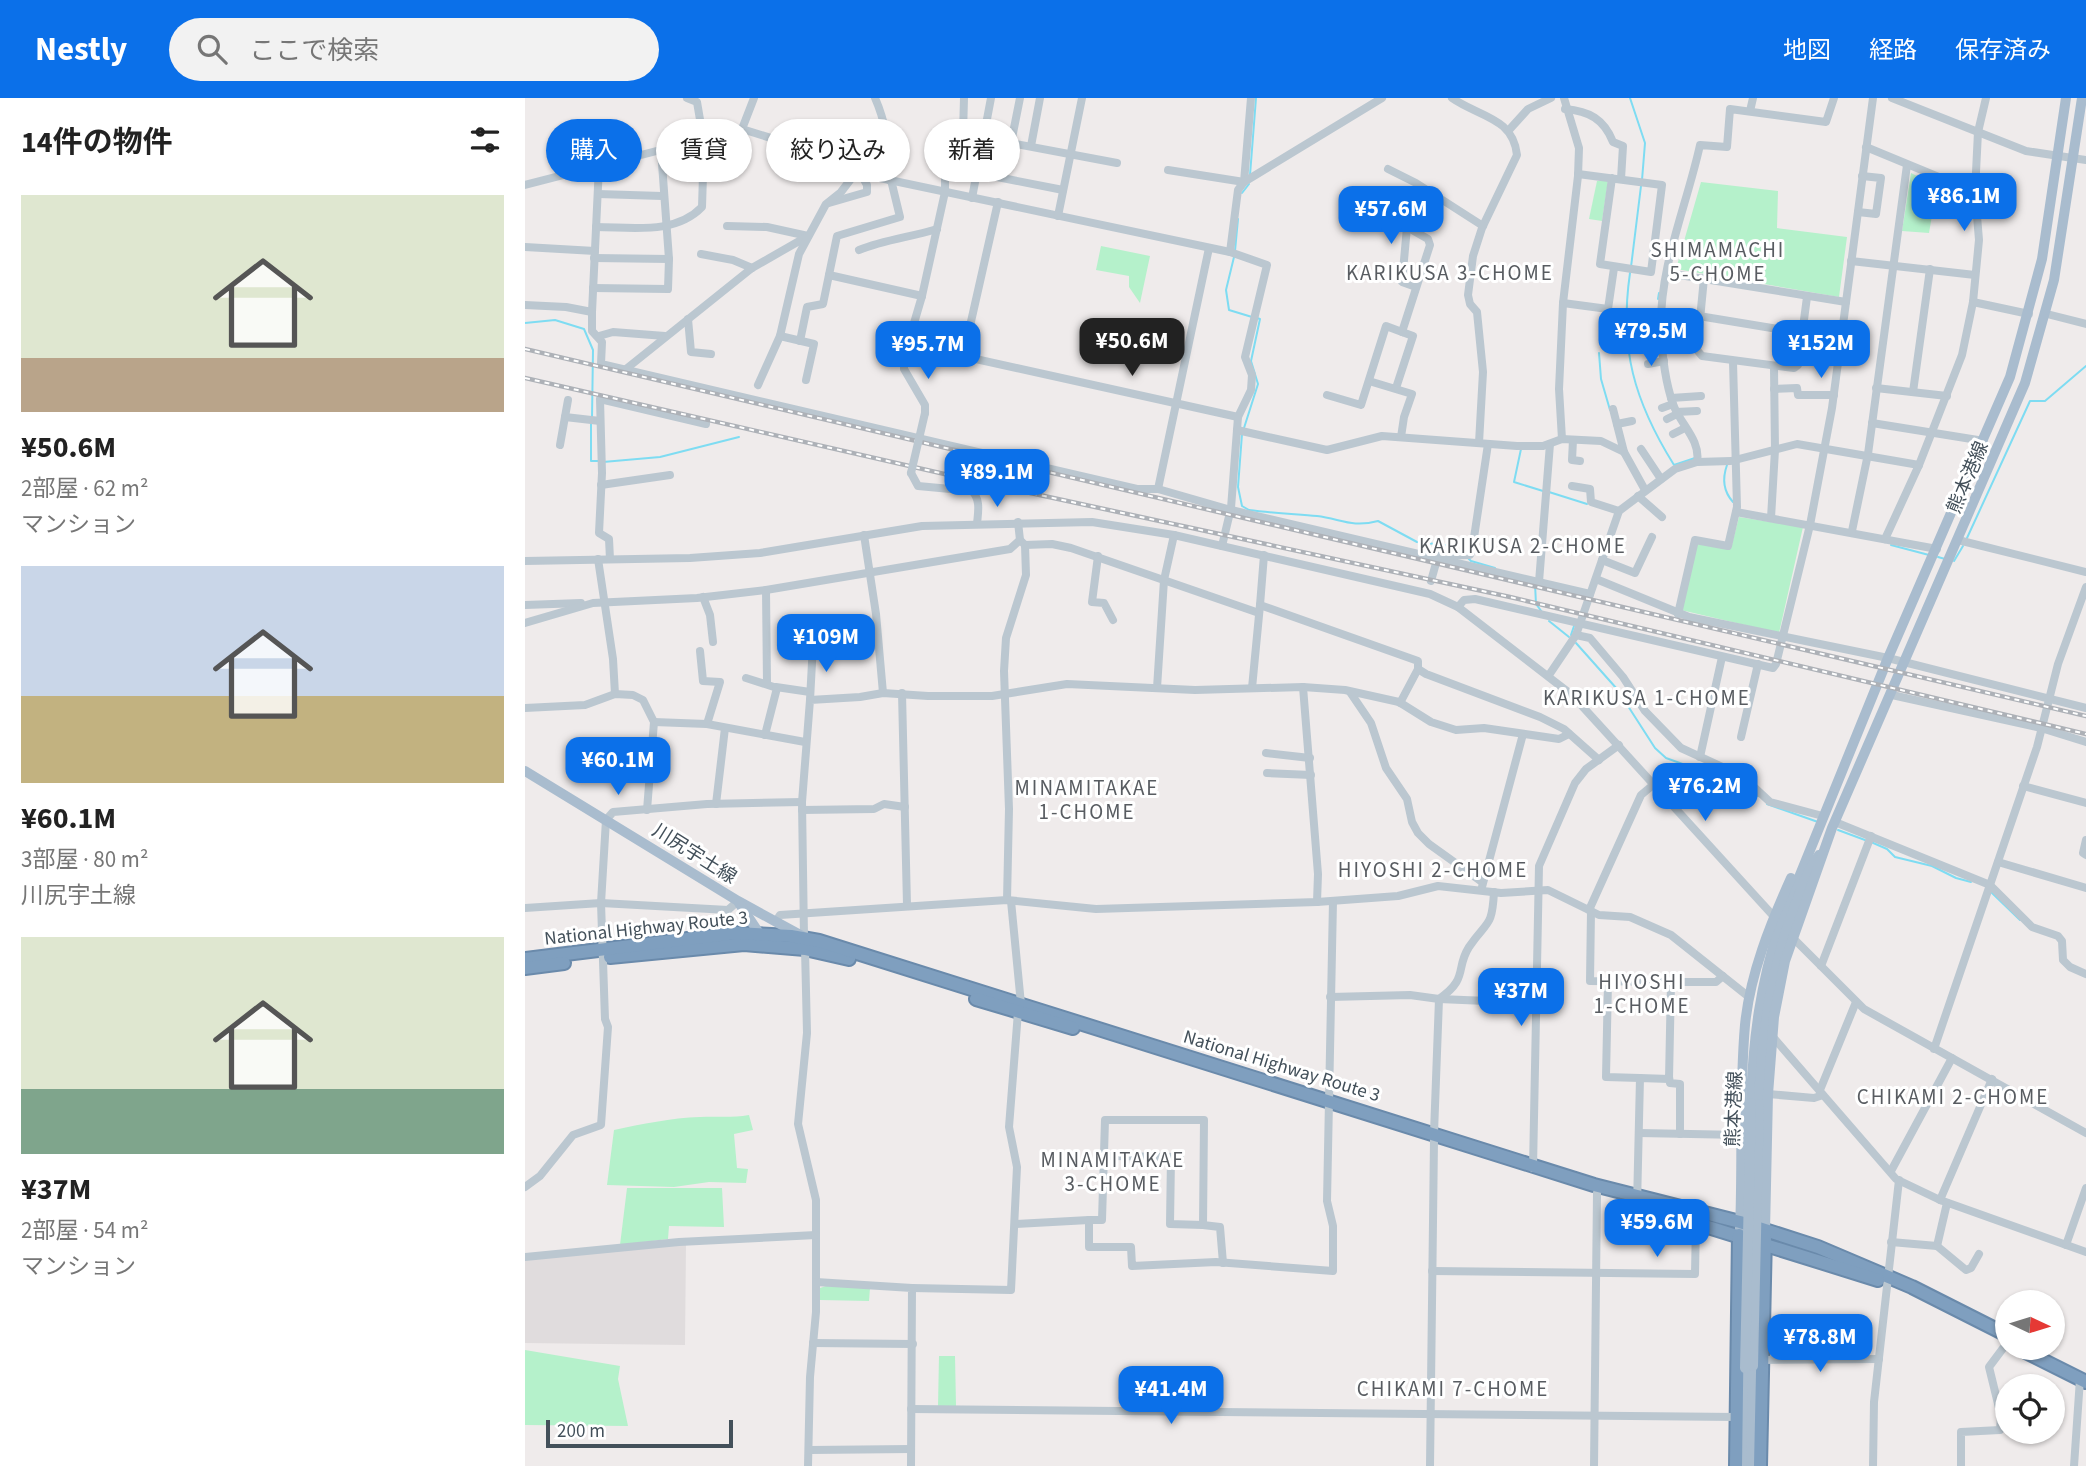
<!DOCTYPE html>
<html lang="ja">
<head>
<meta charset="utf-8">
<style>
	:root { --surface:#fff; --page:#f2f2f2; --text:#222; --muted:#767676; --accent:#0b70e9 }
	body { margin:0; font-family:"Source Sans 3","Noto Sans JP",sans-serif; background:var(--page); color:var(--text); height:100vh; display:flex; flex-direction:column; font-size:26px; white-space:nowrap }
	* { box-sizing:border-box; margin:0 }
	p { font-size:23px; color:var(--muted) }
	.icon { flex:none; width:38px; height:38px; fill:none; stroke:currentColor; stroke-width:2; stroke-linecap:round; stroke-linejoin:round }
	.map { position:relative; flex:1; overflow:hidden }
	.details { display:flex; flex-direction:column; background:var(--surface); width:525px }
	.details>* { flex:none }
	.guide { position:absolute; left:21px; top:21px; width:665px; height:63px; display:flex; gap:14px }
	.needle { width:46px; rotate:94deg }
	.controls { position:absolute; left:1470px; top:1192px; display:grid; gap:14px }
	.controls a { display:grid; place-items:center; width:70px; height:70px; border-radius:50%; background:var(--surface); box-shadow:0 2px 5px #0004; font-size:35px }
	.scale { position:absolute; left:21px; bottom:18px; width:187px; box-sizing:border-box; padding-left:7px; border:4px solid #43505a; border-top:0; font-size:19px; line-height:24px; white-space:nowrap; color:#43505a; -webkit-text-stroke:5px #fff; paint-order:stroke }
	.price { position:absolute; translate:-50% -60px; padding:0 16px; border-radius:14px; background:var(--accent); color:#fff; font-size:23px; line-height:46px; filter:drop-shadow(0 2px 4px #0008) }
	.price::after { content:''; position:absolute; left:50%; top:42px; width:21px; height:16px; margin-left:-10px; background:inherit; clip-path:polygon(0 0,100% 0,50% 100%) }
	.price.current { background:#222; color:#fff }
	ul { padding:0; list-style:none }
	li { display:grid; align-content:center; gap:14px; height:371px; padding:0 21px }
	li span { display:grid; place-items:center; height:217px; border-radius:0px; color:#555 }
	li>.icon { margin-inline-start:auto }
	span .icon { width:126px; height:126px; fill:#fffc; stroke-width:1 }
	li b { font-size:30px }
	h2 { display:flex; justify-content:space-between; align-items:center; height:84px; padding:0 21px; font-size:30px }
	.tag { padding:0 24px; border-radius:32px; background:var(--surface); box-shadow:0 2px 5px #0004; font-size:24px; line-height:63px }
	.tag.current { background:var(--accent); color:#fff }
	header { display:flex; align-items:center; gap:42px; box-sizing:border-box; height:98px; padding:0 35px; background:var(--accent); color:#fff }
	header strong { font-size:33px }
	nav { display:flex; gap:38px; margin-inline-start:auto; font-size:24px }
	.search { width:490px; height:63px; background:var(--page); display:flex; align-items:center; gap:18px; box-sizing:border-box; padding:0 24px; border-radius:38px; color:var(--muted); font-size:26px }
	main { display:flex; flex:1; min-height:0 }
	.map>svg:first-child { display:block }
	.education { fill:#e0dcdd }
	.green { fill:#b5f1cb }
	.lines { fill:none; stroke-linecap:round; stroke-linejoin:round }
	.stream { stroke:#7edcf2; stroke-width:2 }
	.highway-casing { stroke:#6a8aab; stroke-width:16 }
	.minor { stroke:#bbc7d0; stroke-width:8 }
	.major { stroke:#a9bcce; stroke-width:10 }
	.highway { stroke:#7f9fbf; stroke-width:12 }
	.rail-casing { stroke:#adb1b7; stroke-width:4.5 }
	.rail { stroke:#fff; stroke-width:2; stroke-dasharray:5; stroke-linecap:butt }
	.minor-bridge { stroke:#bbc7d0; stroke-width:8 }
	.major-bridge { stroke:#a9bcce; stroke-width:10 }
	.labels { text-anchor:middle; stroke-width:6; stroke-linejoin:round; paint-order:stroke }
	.street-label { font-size:19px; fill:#43505a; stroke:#fff }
	.neighbourhood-label { font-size:21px; letter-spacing:2px; fill:#585c61; stroke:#fff }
</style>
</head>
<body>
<header>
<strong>Nestly</strong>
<div class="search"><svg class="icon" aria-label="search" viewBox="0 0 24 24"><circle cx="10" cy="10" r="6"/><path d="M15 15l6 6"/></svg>ここで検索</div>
<nav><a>地図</a><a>経路</a><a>保存済み</a></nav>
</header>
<main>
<section class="details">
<h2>14件の物件<svg class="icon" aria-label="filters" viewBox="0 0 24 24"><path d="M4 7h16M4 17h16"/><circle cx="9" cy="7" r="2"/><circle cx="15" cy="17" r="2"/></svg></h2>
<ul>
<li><span style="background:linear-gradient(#dfe7d0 75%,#b9a48a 0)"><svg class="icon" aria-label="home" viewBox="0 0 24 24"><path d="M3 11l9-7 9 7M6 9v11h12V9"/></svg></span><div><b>¥50.6M</b><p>2部屋 · 62 m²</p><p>マンション</p></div></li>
<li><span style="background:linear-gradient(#c9d6e8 60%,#c2b280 0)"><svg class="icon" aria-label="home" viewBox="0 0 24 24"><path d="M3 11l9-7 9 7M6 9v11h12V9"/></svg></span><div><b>¥60.1M</b><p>3部屋 · 80 m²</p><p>川尻宇土線</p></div></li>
<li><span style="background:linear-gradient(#dfe7d0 70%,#7fa58c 0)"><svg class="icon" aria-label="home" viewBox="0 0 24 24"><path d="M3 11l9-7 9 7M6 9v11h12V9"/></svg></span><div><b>¥37M</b><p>2部屋 · 54 m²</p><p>マンション</p></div></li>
</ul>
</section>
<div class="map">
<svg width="1561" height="1368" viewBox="0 0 1561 1368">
	<rect width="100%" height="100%" fill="#efebeb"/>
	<!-- education -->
	<path class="education" d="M161,1144L160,1247L0,1245V1159Z"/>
	<!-- green -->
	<g class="green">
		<path d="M1386,75L1412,88L1404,135L1377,133Z"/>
		<path d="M1072,83H1083L1077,123L1064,121Z"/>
		<path d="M1176,84L1253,93L1252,130L1322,139L1314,199L1151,171Z"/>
		<path d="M576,148L625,158L615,205L604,189V178L571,172Z"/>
		<path d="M1214,419L1278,429L1254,535L1156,512L1171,443L1206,450Z"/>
		<path d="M224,1017L228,1032L209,1036L212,1070L223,1071L221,1085L184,1084L149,1089L82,1087L89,1032C117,1026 146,1020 175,1019C192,1018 207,1020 224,1017Z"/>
		<path d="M102,1090H197L199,1129L144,1128L143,1141L95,1147Z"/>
		<path d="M301,1188L345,1190L344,1203L295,1202V1190Z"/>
		<path d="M0,1252L95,1268L93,1281L103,1328L0,1327Z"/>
		<path d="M414,1258H430L431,1308H413Z"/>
	</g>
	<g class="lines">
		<!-- stream -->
		<g class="stream">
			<path d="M1105,0L1120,45L1117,82"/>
			<path d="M725,77L731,0"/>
			<path d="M717,95L724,86"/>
			<path d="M710,153L713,121"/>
			<path d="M709,159L701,192L704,212L727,219"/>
			<path d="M1106,169L1116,88"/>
			<path d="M1105,175C1094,250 1109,303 1149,367L1170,360"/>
			<path d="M1133,201L1134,195"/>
			<path d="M0,225L30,222L59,231L68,252L67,320"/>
			<path d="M1074,255L1076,281L1085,312"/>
			<path d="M66,326V363H73"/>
			<path d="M719,330L733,286L726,263L735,221L732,220"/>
			<path d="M717,336L713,389L717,408L724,412C746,415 769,416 792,418C816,421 827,430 853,423L892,444L928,448L936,454"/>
			<path d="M996,351L989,384L1018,393"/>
			<path d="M78,364L135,359L214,339"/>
			<path d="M1202,367C1197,381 1198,393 1208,404"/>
			<path d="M1024,394L1062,406"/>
			<path d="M1442,440L1505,303H1520L1561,268"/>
			<path d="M1366,447L1404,457"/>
			<path d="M1413,459L1420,461"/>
			<path d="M943,460L946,463L970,470"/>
			<path d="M1429,463L1438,448"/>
			<path d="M1010,486L1011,506L1017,514"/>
			<path d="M1024,523L1044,539"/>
			<path d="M1046,537L1049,528"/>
			<path d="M1051,545L1092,591L1130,650L1141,660L1166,669L1183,667L1215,683L1233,698"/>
			<path d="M1242,706L1293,724"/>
			<path d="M1313,732L1340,742"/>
			<path d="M1346,744L1362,751L1370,759L1407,768L1431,780L1446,784"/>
			<path d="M1466,794L1495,822"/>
		</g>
		<!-- highway casing -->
		<g class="highway-casing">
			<g id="highway">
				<path d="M85,859L219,846L280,851L324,861"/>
				<path d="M0,861L211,835L266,838L294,843L1069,1087L1215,1124L1293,1149L1387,1189L1482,1237"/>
				<path d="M0,870L39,865"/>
				<path d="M451,901L548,930"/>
				<path d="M1119,1109L1353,1182"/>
				<path d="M1493,1250L1561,1284"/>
				<path d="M1211,1368L1214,1137"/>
				<path d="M1235,1368L1240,1137"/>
			</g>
		</g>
		<!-- minor -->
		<g class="minor">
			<path d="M350,0C362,27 365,53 364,82"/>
			<path d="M927,0C954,19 988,19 992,57L957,130L948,158L943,197L945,206L952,214L958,274L954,345"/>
			<path d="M1367,0L1501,53L1561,62"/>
			<path d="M1040,11C1064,13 1079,21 1088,44L1098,48L1096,81"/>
			<path d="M1225,13L1228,0"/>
			<path d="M217,31L229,0"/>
			<path d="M984,32L1003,11L1026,0"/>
			<path d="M438,36L439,0"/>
			<path d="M486,45L495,0"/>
			<path d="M506,48L515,0"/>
			<path d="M1341,49L1450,94"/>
			<path d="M74,68L67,214V233L77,244L76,266L612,391H633L706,412L1065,496"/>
			<path d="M863,71L891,85L958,128"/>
			<path d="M643,72L719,84"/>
			<path d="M452,75L538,92"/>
			<path d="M1053,76L1137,87L1126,174L1075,166L1087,80"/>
			<path d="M719,84L726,0"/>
			<path d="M0,87L217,31L310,60L336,76L705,154L742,167L720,259L727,277L726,292L713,319L706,410L697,448"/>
			<path d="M73,96L137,98"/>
			<path d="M447,100L466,0"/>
			<path d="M304,105L342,94V87L336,76"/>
			<path d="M1333,114L1351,116L1356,80L1337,78"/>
			<path d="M533,118L557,0"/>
			<path d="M202,128L242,129L283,138"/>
			<path d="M71,129C107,129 150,137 177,109L179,45L172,4L162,0"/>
			<path d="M0,149L70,153"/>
			<path d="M334,152C359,142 386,139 412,131"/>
			<path d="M705,154L713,92L719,84L857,0"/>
			<path d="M176,156L208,162L227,170"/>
			<path d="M69,160L144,161"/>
			<path d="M1326,163L1450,177"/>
			<path d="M1142,175L1321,204"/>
			<path d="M304,177L397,198"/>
			<path d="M1179,180L1172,252L1177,258L1269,270L1273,267L1282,199"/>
			<path d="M891,189L877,184L882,129L904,93"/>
			<path d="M68,190L143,191L144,161L136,52"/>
			<path d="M1448,204L1504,216"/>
			<path d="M1038,205L1083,211L1089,170"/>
			<path d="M0,207L41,209L67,214"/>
			<path d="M1522,216L1561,226"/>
			<path d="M1174,218L1277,235"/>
			<path d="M163,221L166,254L186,256"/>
			<path d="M1120,231H1136"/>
			<path d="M74,238L88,234L140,238"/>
			<path d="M255,238L289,246L281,282"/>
			<path d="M275,243L282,209L298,206L312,138L375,119L366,82"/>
			<path d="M1123,244L1137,243"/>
			<path d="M383,246L713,319"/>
			<path d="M438,259L473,104"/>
			<path d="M1123,266L1139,263"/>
			<path d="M101,271L227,170L283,138"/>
			<path d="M844,283L887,296L879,319L876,339"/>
			<path d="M233,287L255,238L274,156L301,106L316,94L329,77L336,76"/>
			<path d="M871,290L888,238L877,234L905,147L903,141L882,129"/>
			<path d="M1351,290L1422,298"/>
			<path d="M1249,291L1272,290L1273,297H1309"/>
			<path d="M1388,294L1405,171"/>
			<path d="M802,297L836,307L861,228L877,234"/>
			<path d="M1146,300L1176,298"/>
			<path d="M1137,310L1148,306"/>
			<path d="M1088,311L1099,354"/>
			<path d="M1151,314L1172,313"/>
			<path d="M400,315V307L379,271V259L397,198L420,94V38L438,36L592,65"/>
			<path d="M40,319L75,323"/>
			<path d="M1142,321L1152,316"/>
			<path d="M1347,325L1459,343"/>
			<path d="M1092,326L1107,323"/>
			<path d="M712,332L802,352L857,338L992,348H1018L1037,341L1076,343L1099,354L1120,392"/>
			<path d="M1148,336L1160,330"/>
			<path d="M1037,341L1034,291L1038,205L1053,78L1054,50L1039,0"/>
			<path d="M1048,342L1047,362L1055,363"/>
			<path d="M35,347L43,302"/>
			<path d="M1116,351L1136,381"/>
			<path d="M1172,364C1176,342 1155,326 1148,306C1140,283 1137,256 1136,232C1134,169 1162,107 1175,47L1202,49L1205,11L1301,24L1309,0"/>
			<path d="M386,375L393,388L447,393C456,402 453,414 452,426"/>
			<path d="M76,387L145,377"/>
			<path d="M1047,388L1065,391L1066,404L1094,413"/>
			<path d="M633,391L684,150"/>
			<path d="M1113,398L1137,419"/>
			<path d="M1211,414L1412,451"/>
			<path d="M1246,420L1250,352L1249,270"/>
			<path d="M1327,433L1343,356L1382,67"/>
			<path d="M339,437L351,516L358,595"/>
			<path d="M1360,441L1394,367L1437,257L1448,204L1454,142L1450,94L1453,34L1461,0"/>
			<path d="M1433,442L1561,474"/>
			<path d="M500,447L527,446L546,450L734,515"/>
			<path d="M573,458L567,504L579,505L588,522"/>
			<path d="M73,461L88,561L90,596"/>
			<path d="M85,461L84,441L74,435L77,375L75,301L181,326"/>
			<path d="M1077,462L1110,475L1127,439"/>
			<path d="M0,463L165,460L235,455L397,428L567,424L649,437L905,496L933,509L1047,597L1253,823"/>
			<path d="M1071,481L1164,519L1363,560L1561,610"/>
			<path d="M906,483L913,458L945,457L947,453L963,346"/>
			<path d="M1014,484L1025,346"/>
			<path d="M241,492L242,586"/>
			<path d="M178,499L185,517L188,544"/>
			<path d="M0,507L56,505"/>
			<path d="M735,507L739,457"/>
			<path d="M933,509L939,502L950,501L1248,570L1251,566L1285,427L1307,310L1348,0"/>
			<path d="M1153,516L1170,442L1203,448L1212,409L1208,264"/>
			<path d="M297,520V546"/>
			<path d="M0,525L68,505L172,500L241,492L485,451L495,442"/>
			<path d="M1051,537L1065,540L1098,579L1120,613L1156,650L1217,678L1245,704L1294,717"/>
			<path d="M175,553L178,583L195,584L182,626"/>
			<path d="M1024,577L1051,537L1094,413L1150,371L1172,364L1206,363L1272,346L1394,367"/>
			<path d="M221,580L252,590L240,637"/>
			<path d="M251,589L285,594"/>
			<path d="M778,589L793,776L792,804"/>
			<path d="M632,590L639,482L649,437"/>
			<path d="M727,590L735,507L893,563V571L901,576L1015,619L1039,631L1074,662"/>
			<path d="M825,594L846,625L861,670L882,701L887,724L893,735L904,746L957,784"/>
			<path d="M377,595L382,807"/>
			<path d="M1367,597L1516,630L1561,644"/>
			<path d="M285,602L288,546L311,545"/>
			<path d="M875,605L893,571"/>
			<path d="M0,610L60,607L90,596L108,597L118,602L129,624L122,712"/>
			<path d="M129,624L182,626L280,644"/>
			<path d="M1216,639L1233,566"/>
			<path d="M741,655L785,660"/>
			<path d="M1175,659L1197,559"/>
			<path d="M742,675L786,677"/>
			<path d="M1498,688L1561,705"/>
			<path d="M191,706L200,630"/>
			<path d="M277,712L349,711L359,706L380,709"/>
			<path d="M1310,724L1465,787L1507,829L1533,838L1537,843L1538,862L1545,869L1561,876"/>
			<path d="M1561,742L1558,755L1561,757"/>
			<path d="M1473,764L1561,790"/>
			<path d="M957,789L998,636"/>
			<path d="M482,802L484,711L479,573L481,540L501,477L500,447L495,442L493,424"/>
			<path d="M0,810L76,805L203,812L213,803"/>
			<path d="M1064,812L1116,697L1128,687"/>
			<path d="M1066,813L1065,883L1146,884"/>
			<path d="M251,823L255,817L482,802L571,811L792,804L873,798L913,788L976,795L1023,792L1074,817L1105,819L1146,837L1224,899"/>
			<path d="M1266,838L1339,911L1561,1035"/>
			<path d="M279,839L277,704L285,602L335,599L358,595L403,598H467L542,586L670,592L778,589L820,592L874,604L906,624L931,632L959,630L1034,641L1044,636"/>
			<path d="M280,851L282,935L273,1026L291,1102V1214L285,1279L283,1368"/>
			<path d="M1296,868L1346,738"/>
			<path d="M1083,884L1081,979L1115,980"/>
			<path d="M805,899L885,897L914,901L1010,905"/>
			<path d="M1248,939L1371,1081L1415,1102L1561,1154"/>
			<path d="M1409,951L1512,649L1533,566L1561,489"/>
			<path d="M1144,979L1145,985L1155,986V1036"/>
			<path d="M1295,992L1331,904"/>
			<path d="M1243,996L1289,1000L1298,997"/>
			<path d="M909,1035L914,901C944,880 930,871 944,849C962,822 967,831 969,794"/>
			<path d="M1114,1035L1217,1037"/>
			<path d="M586,1058L655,1059"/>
			<path d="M646,1059L645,1126L678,1127"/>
			<path d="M1008,1070L1014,768L1050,685L1061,671L1094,647"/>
			<path d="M1366,1073L1427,960"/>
			<path d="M0,1089L15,1078L48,1037L76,1027L83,929L80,921L76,805L81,722L88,714L182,706L277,704"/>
			<path d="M1415,1102L1467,981"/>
			<path d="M1112,1107L1115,980L1144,981L1146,884H1191L1198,878"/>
			<path d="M564,1122H577L580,1022H679L678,1127L695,1129L698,1165"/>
			<path d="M491,1126L564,1122V1149H606L607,1168L691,1164L808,1173V1128L802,1103L808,803"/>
			<path d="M1366,1144L1412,1148L1422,1105"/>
			<path d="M1541,1147L1561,1090"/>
			<path d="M1412,1148L1441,1172L1446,1170L1454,1156"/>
			<path d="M0,1159L154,1144L291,1137"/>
			<path d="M907,1173L1170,1176L1171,1124"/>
			<path d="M291,1184L387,1190L386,1368"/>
			<path d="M387,1190L486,1192L492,1069L484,1029L493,914L496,906L486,803"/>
			<path d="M288,1245L388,1246"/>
			<path d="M1236,1262L1354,1261"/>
			<path d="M386,1311L1212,1319"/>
			<path d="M285,1352L386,1351"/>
			<path d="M905,1368L909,1042"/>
			<path d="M1069,1368L1072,1095"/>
			<path d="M1348,1368L1349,1304L1374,1082"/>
			<path d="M1436,1368V1334L1475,1332L1476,1318L1464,1269L1482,1245"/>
			<path d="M1549,1368L1555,1281"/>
		</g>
		<!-- major -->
		<g class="major">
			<path d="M0,673L213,803L277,838"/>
			<path d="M214,805L238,841"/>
			<path d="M1226,1005C1228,941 1235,887 1255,826L1363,560L1485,279L1517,161L1541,0"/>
			<path d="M1234,1006C1236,940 1245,878 1267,816C1275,795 1281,774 1294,757"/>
			<path d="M1215,1131C1218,1063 1214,995 1220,927C1225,876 1245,827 1266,780"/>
			<path d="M1240,1133L1243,996L1249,919L1260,863L1307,730L1500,285L1529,182L1557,0"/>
			<path d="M1218,1368L1220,1270"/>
			<path d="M1226,1368L1228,1268"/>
		</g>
		<!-- highway -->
		<use href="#highway" class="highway"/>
		<!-- rail casing -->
		<g class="rail-casing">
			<g id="rail">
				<path d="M0,251L1561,618"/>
				<path d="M0,280L450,383L985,499L1561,636"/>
			</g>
		</g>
		<!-- rail -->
		<use href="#rail" class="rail"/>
		<!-- minor-bridge -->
		<path class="minor-bridge" d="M386,375L400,315"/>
		<!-- major-bridge -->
		<g class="major-bridge">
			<path d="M1228,1268L1234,1006"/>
			<path d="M1220,1270L1226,1005"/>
		</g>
	</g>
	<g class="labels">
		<!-- street labels -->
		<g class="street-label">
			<text transform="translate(1442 379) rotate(-67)" y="7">熊本港線</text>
			<text transform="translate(170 755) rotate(32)" y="7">川尻宇土線</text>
			<text transform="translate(121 829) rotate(-6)" y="7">National Highway Route 3</text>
			<text transform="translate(757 967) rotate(17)" y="7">National Highway Route 3</text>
			<text transform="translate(1208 1011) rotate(-88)" y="7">熊本港線</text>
		</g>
		<!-- neighbourhood labels -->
		<g class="neighbourhood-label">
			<text x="1193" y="159">SHIMAMACHI<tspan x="1193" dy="24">5-CHOME</tspan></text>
			<text x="925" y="182">KARIKUSA 3-CHOME</text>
			<text x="998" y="455">KARIKUSA 2-CHOME</text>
			<text x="1122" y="607">KARIKUSA 1-CHOME</text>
			<text x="562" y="697">MINAMITAKAE<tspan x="562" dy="24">1-CHOME</tspan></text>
			<text x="908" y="779">HIYOSHI 2-CHOME</text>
			<text x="1117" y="891">HIYOSHI<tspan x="1117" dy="24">1-CHOME</tspan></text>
			<text x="1428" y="1006">CHIKAMI 2-CHOME</text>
			<text x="588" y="1069">MINAMITAKAE<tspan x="588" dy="24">3-CHOME</tspan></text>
			<text x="928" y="1298">CHIKAMI 7-CHOME</text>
		</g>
	</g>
</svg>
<div class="controls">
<a><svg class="needle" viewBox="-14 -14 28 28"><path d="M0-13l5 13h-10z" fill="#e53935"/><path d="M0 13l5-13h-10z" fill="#767676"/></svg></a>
<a><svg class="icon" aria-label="locate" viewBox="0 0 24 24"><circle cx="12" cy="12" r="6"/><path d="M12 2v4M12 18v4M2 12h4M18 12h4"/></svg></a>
</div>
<div class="scale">200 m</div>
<b class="price" style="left:1439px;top:135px">¥86.1M</b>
<b class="price" style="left:866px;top:148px">¥57.6M</b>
<b class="price" style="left:1126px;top:270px">¥79.5M</b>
<b class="price current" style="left:607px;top:280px">¥50.6M</b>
<b class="price" style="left:1296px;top:282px">¥152M</b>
<b class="price" style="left:403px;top:283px">¥95.7M</b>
<b class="price" style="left:472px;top:411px">¥89.1M</b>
<b class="price" style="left:301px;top:576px">¥109M</b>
<b class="price" style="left:93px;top:699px">¥60.1M</b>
<b class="price" style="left:1180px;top:725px">¥76.2M</b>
<b class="price" style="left:996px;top:930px">¥37M</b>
<b class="price" style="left:1132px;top:1161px">¥59.6M</b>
<b class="price" style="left:1295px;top:1276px">¥78.8M</b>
<b class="price" style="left:646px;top:1328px">¥41.4M</b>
<div class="guide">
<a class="tag current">購入</a>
<a class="tag">賃貸</a>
<a class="tag">絞り込み</a>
<a class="tag">新着</a>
</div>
</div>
</main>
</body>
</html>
